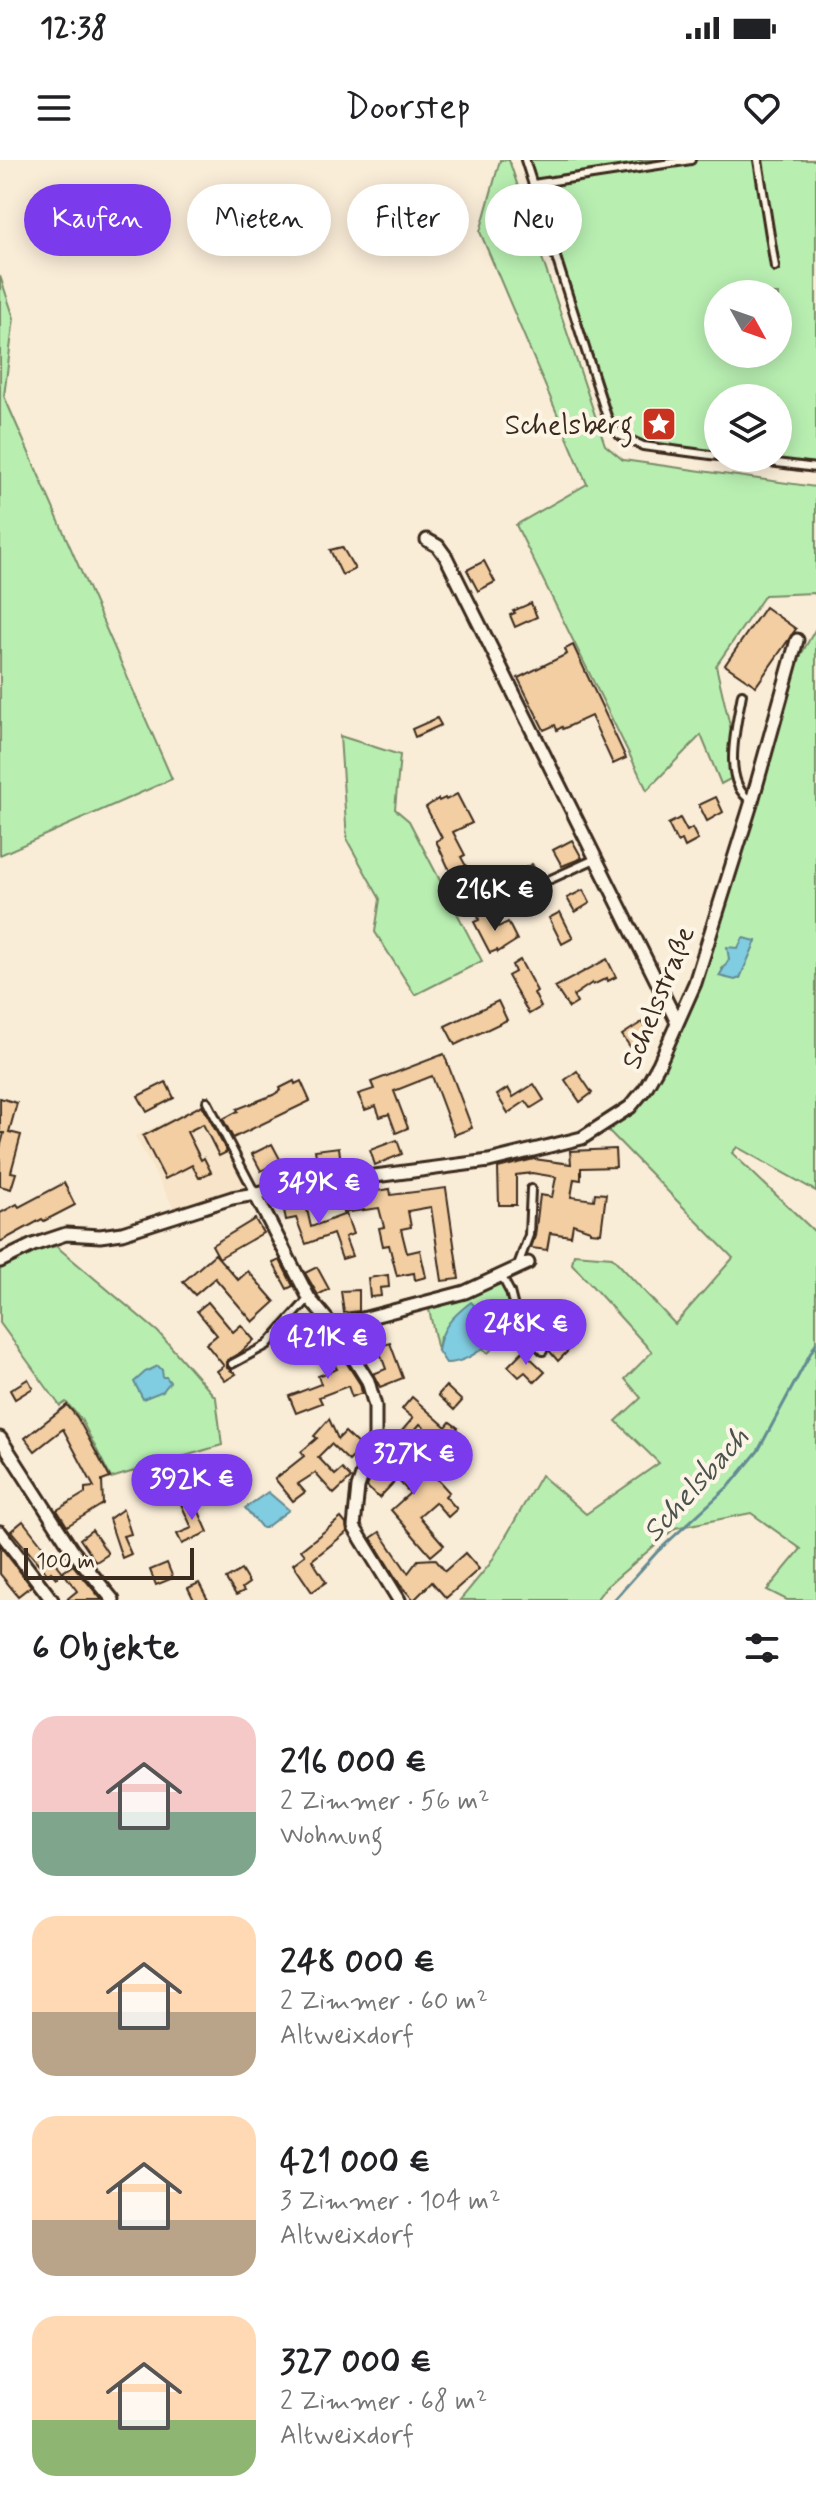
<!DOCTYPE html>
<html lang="de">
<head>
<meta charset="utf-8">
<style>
	:root { --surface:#fff; --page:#f2f2f2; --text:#202124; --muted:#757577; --accent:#7c3aed }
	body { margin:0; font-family:Mynerve,sans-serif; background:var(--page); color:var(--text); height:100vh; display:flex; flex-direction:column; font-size:30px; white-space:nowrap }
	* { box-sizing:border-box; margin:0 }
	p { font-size:26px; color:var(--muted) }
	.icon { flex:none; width:44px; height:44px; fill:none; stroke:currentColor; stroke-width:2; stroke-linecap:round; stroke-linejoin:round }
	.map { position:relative; height:1440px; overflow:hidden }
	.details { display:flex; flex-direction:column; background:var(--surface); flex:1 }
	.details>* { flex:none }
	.top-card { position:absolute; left:24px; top:24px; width:768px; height:72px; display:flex; gap:16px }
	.needle { width:52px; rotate:130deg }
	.controls { position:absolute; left:704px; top:120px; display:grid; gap:16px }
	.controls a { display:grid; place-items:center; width:88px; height:88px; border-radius:50%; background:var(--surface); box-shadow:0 4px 20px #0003; font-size:40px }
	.scale { position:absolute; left:24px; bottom:20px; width:170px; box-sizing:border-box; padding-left:8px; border:4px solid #3b2a1e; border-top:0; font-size:22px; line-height:28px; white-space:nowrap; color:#3b2a1e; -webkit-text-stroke:6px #fcf5e5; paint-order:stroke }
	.price { position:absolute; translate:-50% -68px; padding:0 18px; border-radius:28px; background:var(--accent); color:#fff; font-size:26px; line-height:52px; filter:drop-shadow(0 2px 4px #0008) }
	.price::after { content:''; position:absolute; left:50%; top:48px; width:24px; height:18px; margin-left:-12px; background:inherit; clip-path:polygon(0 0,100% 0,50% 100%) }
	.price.on { background:#222; color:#fff }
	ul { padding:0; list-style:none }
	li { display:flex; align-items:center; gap:24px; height:200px; padding:0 32px }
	li span { display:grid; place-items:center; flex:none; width:224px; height:160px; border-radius:24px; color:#555 }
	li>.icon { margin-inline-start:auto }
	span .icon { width:96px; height:96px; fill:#fffc; stroke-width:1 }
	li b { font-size:34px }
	h2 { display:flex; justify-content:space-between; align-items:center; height:96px; padding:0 32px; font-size:34px }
	.pill { padding:0 28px; border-radius:36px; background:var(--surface); box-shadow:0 4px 20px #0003; font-size:28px; line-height:72px }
	.pill.on { background:var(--accent); color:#fff }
	.status { display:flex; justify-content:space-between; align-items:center; height:56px; padding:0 40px; background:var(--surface); direction:ltr }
	.status svg { height:22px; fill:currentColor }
	header { display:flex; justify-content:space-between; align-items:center; height:104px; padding:0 32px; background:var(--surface); font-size:36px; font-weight:600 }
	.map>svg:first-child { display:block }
	.built { fill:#f8e4c8 }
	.green { fill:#b8efb1; stroke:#7a8c68; stroke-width:2; fill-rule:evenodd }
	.water { fill:#80cce0; stroke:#648b92; stroke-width:2 }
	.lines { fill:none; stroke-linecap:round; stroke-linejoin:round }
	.stream { stroke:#648b92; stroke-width:3 }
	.building { fill:#f2cea2; stroke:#3b2a1e; stroke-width:2 }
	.lane-casing { stroke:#3b2a1e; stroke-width:12 }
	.street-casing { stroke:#3b2a1e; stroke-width:17 }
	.lane { stroke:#fcf5e5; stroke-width:6 }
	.street { stroke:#fcf5e5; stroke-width:11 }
	.labels { text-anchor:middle; stroke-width:8; stroke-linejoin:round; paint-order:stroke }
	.poi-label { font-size:28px; fill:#3b2a1e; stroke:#fcf5e5; text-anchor:end }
	.street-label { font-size:28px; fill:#3b2a1e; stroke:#fcf5e5 }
	.water-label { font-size:30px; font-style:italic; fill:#4c524e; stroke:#fcf5e5 }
</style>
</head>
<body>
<div class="status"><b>12:38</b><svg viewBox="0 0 49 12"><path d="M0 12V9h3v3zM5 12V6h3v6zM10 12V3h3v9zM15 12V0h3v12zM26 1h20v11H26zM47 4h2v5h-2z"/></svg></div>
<header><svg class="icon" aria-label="menu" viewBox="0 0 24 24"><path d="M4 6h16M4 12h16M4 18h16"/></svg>Doorstep<svg class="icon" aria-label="heart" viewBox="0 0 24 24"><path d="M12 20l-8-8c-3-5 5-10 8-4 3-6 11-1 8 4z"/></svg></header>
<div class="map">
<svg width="816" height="1440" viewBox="0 0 816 1440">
	<rect width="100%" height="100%" fill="#faedd8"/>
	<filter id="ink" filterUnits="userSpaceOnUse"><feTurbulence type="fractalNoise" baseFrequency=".0125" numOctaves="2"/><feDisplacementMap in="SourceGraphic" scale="16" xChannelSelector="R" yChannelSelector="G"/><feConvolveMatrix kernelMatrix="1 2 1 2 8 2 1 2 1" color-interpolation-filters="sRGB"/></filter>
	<g filter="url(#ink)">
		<!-- built -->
		<path class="built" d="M207,941L255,1034L178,1056L135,976Z"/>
		<!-- green -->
		<g class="green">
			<path d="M500,0H509L605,285L623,300L816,327V435L814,433L765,435L716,506L734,583V617L721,624L701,575L647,630L516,365L587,324L480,72Z"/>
			<path d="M529,0H816V305L759,298H778V238H718V293C686,289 640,292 616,267ZM718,134H778V194H718Z"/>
			<path d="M0,116L14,158L4,236L172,619L0,695Z"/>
			<path d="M816,468V1031L737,987L732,993L816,1073V1440H787L767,1430L801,1389L751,1353L675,1368L606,1427L596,1440H460L490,1404L541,1315L586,1354L659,1303L616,1261L641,1238L625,1219L652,1192L572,1104L574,1094L612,1097L675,1164L733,1098L607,969L649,933L672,891L794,507ZM739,788L746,802L740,818L730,817L722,809Z"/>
			<path d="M340,576L400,595L395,649L409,661L482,801L415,835L375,772L380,739L347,680Z"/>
			<path d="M56,1086L158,1172L216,1238L222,1285L111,1318L81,1259L66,1242L60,1246L0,1163V1109L37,1091Z"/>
			<path d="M499,1122L506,1127L517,1166L488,1193L482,1188L496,1179L440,1176L438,1191L428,1145Z"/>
		</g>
		<!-- water -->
		<g class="water">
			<path d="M743,778L756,781L740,818L735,820L719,816L729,799L727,787L738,788Z"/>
			<path d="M471,1142L489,1161L496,1179C480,1190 466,1203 446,1203L438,1191C441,1167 453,1156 471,1142Z"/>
			<path d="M158,1206L162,1210L163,1217H166L170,1222L163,1231L143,1239L134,1222L145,1212Z"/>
			<path d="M268,1332L289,1350L265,1368H262L245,1348Z"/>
		</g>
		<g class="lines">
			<!-- stream -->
			<path class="stream" d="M614,1440L657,1392L731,1324L758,1291L816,1183"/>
		</g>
		<!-- building -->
		<g class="building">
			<path d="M342,387L355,409L342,415L330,390Z"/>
			<path d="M484,401L495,422L478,431L467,410Z"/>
			<path d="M531,443L537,457L515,467L510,455L515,453L513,451Z"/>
			<path d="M765,447L796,469L756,526L725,505Z"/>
			<path d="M573,485L626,598L613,604L591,556L563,569L562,567L557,570L555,565L544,570L518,518L567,494L565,489Z"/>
			<path d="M437,558L441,565L415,577L412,569Z"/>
			<path d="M457,634L472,663L453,672L465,695L461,697L476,724L460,733L436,681L442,678L426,647L438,639L439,641L445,638L446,640Z"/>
			<path d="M716,637L723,652L707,661L699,645Z"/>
			<path d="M680,658L687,671L692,668L698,680L685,687L682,680L677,682L668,664Z"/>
			<path d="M572,680L582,698L562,706L553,690Z"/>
			<path d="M532,704L544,726L532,732L521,710Z"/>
			<path d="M583,730L590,743L575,752L567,738Z"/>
			<path d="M490,750L498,767L508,762L517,780L498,792L497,790L490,793L474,762L479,760L478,756Z"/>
			<path d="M560,752L573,778L562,784L549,758Z"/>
			<path d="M607,799L616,817L608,821L607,818L593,825L592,823L573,836L577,843L569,848L555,827Z"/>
			<path d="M520,800L537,831L534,833L541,847L529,854L508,816L515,812L512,805Z"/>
			<path d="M498,841L507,860L455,885L445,866Z"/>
			<path d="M642,862L651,875L644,880L646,884L638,889L636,885L631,888L622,875Z"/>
			<path d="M444,894L472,968L454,975L432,916L394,931L408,968L396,973L389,954L380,957L376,946L365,950L358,934L374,929L371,922Z"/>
			<path d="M577,911L592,933L580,942L565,920Z"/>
			<path d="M294,921L295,924L301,921L310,941L233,978L223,959L238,951L237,949L273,935L281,930L280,928Z"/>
			<path d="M166,922L174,938L147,952L138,936Z"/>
			<path d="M534,924L544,940L531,948L526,941L508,953L497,935L508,928L513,937Z"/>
			<path d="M0,938L17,943L9,972L21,975L11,1012L16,1013L11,1029L0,1026V988L4,973H0Z"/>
			<path d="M202,945L227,992L219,996L203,964L187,972L201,1000L204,998L211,1012L199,1018L192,1005L165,1019L143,976Z"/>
			<path d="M397,980L402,994L375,1005L370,990Z"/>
			<path d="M272,984L281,1001L261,1011L252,994Z"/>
			<path d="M339,987L341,1004L318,1008L315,990Z"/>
			<path d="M615,989L616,1007L581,1008V1020L574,1019L571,1037L594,1040L595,1033L606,1034L601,1073L590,1072V1070L573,1064L571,1076L550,1073L547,1090L531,1088L535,1076L540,1035L552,1037L556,1017L532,1013L516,1015V1045H499L498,1008L534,999L571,1004L570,991Z"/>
			<path d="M64,1023L75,1045L44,1061L42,1059L0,1082V1053L17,1044L19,1047Z"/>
			<path d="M349,1028L350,1035L390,1029L391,1035L446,1028L459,1119L442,1121L431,1047L408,1051L411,1067L401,1069L407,1093L420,1090L426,1117L415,1120L414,1113L397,1116L389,1085L383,1086L379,1068L384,1067L379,1048L343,1053L339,1029Z"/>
			<path d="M304,1036L311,1067L346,1054L353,1074L345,1077L352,1096L342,1099L333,1074L306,1084L296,1058L286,1060L282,1041Z"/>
			<path d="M255,1059L263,1073L219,1098L212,1085Z"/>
			<path d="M215,1094L238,1120L248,1111L275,1142L253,1162L215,1118L195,1135L183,1122Z"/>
			<path d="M280,1100L293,1126L287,1129L273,1103Z"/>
			<path d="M317,1107L329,1129L318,1135L305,1113Z"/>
			<path d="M388,1115L389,1127L380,1128L381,1136L370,1137L368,1118Z"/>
			<path d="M359,1130V1151L344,1153L341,1131Z"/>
			<path d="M208,1142L233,1172L241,1165L254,1180L240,1193L227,1200V1208L236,1214L225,1221L217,1211L224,1206L206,1184L217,1175L197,1151Z"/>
			<path d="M552,1170L571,1188L558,1201L541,1181Z"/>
			<path d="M328,1174L360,1224L362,1233L352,1237L348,1226L319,1237L322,1243L296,1253L289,1236L321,1224L318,1216L337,1209L321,1183L325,1181L323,1177Z"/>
			<path d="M390,1183L403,1218L380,1227L373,1214L386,1209L378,1187Z"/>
			<path d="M523,1191L545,1212L535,1222L525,1212L519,1217L508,1206Z"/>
			<path d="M28,1219L33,1228L15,1239L10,1230Z"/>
			<path d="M446,1226L462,1241L454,1250L438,1235Z"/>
			<path d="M412,1237L446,1267L450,1262L458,1268L444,1285L420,1264L408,1278L401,1272L413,1258L402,1249Z"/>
			<path d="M67,1245L77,1257L110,1318L102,1321L103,1344L67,1366L57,1350L85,1333V1328L94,1327L63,1269L35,1291L25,1278Z"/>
			<path d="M329,1259L338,1279L345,1272L362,1288L349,1301L331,1284L318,1297L335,1315L342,1309L351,1318L334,1334L315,1313L298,1324L305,1332L293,1341L275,1319L304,1296L301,1292L317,1278L314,1276Z"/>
			<path d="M405,1291L426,1314L430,1311L449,1332L445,1336L457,1349L448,1357L435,1342L419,1356L444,1385L431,1396L391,1350L410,1333L397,1319L379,1338L367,1327L371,1316L381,1305L385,1309Z"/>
			<path d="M193,1338L208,1372L182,1384L177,1374L192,1368L181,1344Z"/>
			<path d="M123,1349L131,1374L123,1376L131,1394L122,1398L109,1359Z"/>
			<path d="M341,1358L346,1364L347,1372L312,1400L326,1422L312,1432L293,1404L305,1395L301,1390Z"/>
			<path d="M23,1361L63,1412L56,1418L51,1412L48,1415L11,1371Z"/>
			<path d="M92,1370L107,1392V1395L96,1402L80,1379Z"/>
			<path d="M380,1372L408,1413L418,1400L435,1399L445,1411L465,1393L479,1409L446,1438L432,1422L414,1440L400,1425L371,1378Z"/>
			<path d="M0,1386L31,1426L18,1436L0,1414Z"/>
			<path d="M167,1403L173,1418L156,1425L150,1410Z"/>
			<path d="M73,1405L102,1440H66L77,1431L63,1412Z"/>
			<path d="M241,1410L249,1423L242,1428L244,1431L236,1435L226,1419Z"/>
			<path d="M199,1423L208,1440H194L188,1428Z"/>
		</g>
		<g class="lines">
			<!-- lane casing -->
			<g class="lane-casing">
				<g id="lane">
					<path d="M525,0L607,257L619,275L643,286L718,296"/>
					<path d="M758,0L775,107"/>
					<path d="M533,24L691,0"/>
					<path d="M737,298L816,308"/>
					<path d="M742,534C737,564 720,623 752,641"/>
					<path d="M551,719L595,699"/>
					<path d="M207,941L255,1033"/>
					<path d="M518,1105L529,1075L531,1029"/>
					<path d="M501,1115L510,1132L519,1167L543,1191"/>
					<path d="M516,1157L522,1158L540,1171"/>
					<path d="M232,1204L267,1185L309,1138"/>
				</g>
			</g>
			<!-- street casing -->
			<g class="street-casing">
				<g id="street">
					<path d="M427,380L438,386L446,397L677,862"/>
					<path d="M255,1034L309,1138L338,1173L368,1221L375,1246V1277L358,1327L354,1367L399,1440"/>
					<path d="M0,1101L33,1085L66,1074L100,1076L122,1073L232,1038L314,1024L489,1001L582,978L630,947L645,929L659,904L695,823L752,641L797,480"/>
					<path d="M338,1173L351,1162L465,1132L528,1103"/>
					<path d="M0,1278L72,1390L113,1440"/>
					<path d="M0,1372L52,1440"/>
				</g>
			</g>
			<!-- lane -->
			<use href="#lane" class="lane"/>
			<!-- street -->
			<use href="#street" class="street"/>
		</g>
	</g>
	<!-- icons -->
	<defs>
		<g id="sight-square" transform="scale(1.8)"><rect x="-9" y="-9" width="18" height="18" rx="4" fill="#c8321e" stroke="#fcf5e5"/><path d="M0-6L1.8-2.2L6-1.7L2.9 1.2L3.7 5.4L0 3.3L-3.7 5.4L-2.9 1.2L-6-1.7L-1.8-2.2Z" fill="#fff"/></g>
	</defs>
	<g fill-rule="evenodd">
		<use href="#sight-square" x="659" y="264"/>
	</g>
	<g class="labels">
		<!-- poi labels -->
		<g class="poi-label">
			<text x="633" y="274">Schelsberg</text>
		</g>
		<!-- street labels -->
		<g class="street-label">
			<text transform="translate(657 837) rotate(-68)" y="10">Schelsstraße</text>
		</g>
		<!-- water labels -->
		<g class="water-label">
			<text transform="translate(695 1324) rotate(-48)" y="10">Schelsbach</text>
		</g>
	</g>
</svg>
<div class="controls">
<a><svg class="needle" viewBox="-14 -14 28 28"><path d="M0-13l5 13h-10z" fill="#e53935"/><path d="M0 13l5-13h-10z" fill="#757577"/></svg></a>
<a><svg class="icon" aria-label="layers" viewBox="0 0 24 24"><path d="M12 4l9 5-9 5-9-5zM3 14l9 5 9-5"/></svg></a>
</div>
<div class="scale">100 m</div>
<b class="price on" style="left:495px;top:773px">216K €</b>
<b class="price" style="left:319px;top:1066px">349K €</b>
<b class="price" style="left:526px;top:1207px">248K €</b>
<b class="price" style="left:328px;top:1221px">421K €</b>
<b class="price" style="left:414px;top:1337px">327K €</b>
<b class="price" style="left:192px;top:1362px">392K €</b>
<div class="top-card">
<a class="pill on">Kaufen</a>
<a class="pill">Mieten</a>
<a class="pill">Filter</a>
<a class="pill">Neu</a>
</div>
</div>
<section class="details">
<h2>6 Objekte<svg class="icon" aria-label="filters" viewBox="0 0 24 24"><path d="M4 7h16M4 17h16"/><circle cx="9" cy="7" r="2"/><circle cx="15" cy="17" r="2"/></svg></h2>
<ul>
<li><span style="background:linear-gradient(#f6c9c9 60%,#7fa58c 0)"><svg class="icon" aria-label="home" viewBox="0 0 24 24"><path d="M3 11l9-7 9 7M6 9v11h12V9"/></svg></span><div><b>216 000 €</b><p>2 Zimmer · 56 m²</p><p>Wohnung</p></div></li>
<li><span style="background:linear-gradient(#ffd9b3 60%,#b9a48a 0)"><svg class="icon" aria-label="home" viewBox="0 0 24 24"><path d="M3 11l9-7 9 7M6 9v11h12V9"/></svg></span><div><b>248 000 €</b><p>2 Zimmer · 60 m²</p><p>Altweixdorf</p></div></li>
<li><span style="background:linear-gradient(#ffd9b3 65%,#b9a48a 0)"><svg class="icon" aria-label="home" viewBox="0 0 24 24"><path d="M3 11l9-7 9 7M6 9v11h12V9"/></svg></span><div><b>421 000 €</b><p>3 Zimmer · 104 m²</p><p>Altweixdorf</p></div></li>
<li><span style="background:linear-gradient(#ffd9b3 65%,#8fb573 0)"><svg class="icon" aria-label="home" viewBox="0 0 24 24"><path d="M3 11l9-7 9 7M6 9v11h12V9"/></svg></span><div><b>327 000 €</b><p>2 Zimmer · 68 m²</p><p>Altweixdorf</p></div></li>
</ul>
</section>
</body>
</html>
